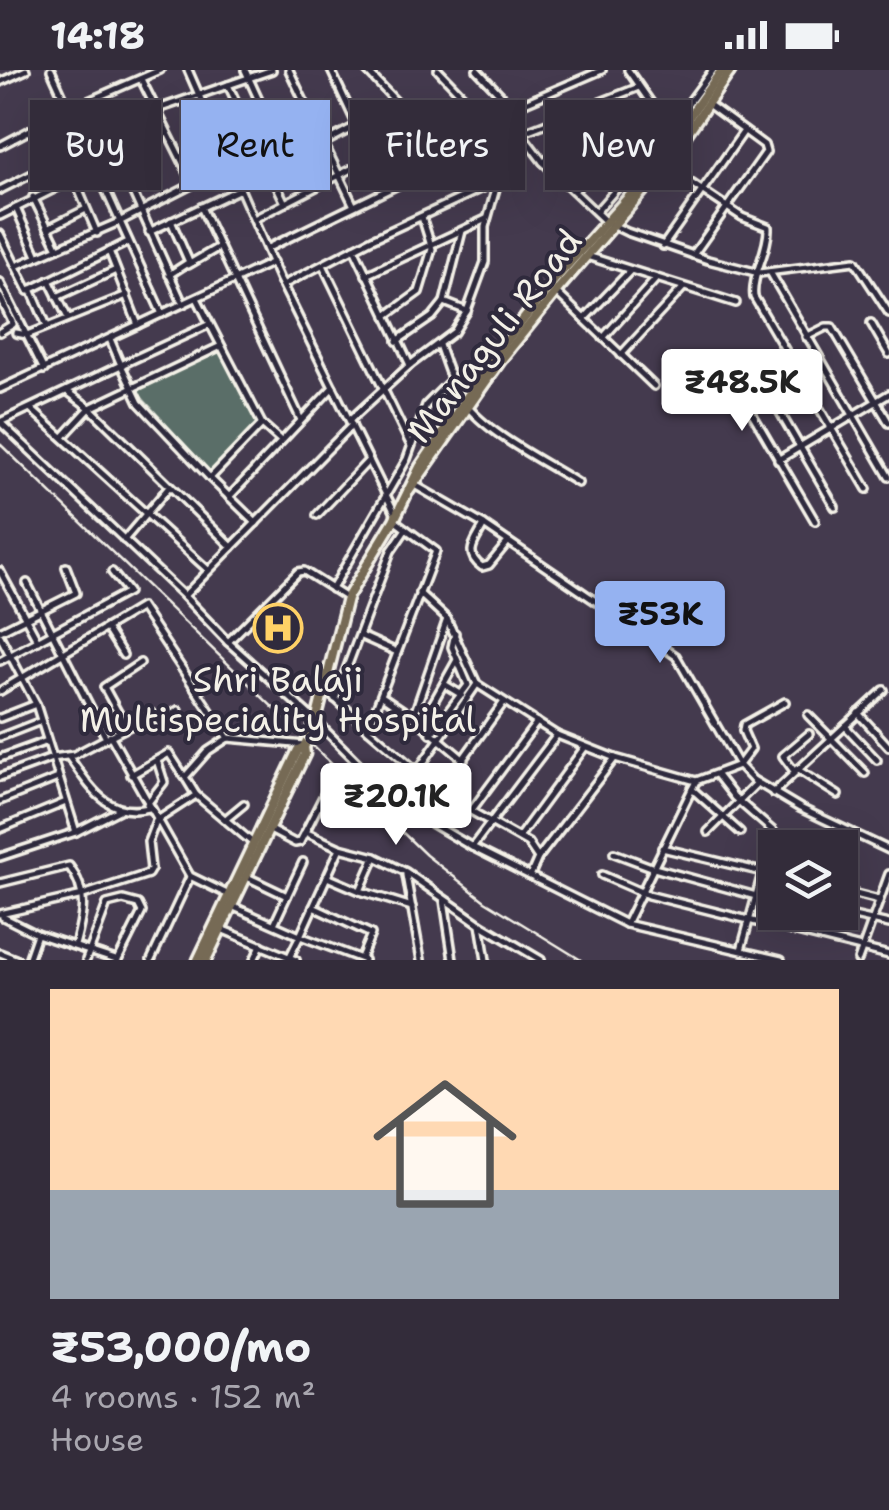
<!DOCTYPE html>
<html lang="en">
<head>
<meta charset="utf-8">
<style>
	:root { --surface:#332c3a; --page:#3e3845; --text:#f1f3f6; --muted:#a9a7af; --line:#4e4854; --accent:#95b2f1 }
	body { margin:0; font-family:"Shantell Sans",sans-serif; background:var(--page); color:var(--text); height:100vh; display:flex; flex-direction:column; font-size:38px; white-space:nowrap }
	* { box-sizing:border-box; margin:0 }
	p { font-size:32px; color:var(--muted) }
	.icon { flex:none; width:55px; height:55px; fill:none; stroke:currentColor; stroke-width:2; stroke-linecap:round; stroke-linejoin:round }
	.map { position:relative; height:890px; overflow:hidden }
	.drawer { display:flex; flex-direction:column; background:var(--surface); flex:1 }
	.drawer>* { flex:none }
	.hud { position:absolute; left:30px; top:30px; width:830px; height:90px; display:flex; gap:20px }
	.fabs { position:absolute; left:758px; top:760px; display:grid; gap:20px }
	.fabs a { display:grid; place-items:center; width:100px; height:100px; border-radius:0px; background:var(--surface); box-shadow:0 10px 40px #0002,0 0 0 2px var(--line); font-size:50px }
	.price { position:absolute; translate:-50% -85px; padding:0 22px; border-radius:10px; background:#fff; color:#222; font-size:32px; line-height:65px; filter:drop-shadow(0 2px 5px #0008) }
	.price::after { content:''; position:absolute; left:50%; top:60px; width:30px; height:22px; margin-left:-15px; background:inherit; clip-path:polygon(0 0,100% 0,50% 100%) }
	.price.on { background:var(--accent); color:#111 }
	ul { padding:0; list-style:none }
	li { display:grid; align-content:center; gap:20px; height:530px; padding:0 50px }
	li span { display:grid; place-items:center; height:310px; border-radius:0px; color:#555 }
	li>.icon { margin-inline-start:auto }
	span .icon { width:180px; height:180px; fill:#fffc; stroke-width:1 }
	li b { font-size:42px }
	.pill { padding:0 35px; border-radius:0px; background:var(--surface); box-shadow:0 10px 40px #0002,0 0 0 2px var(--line); font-size:35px; line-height:90px }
	.pill.on { background:var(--accent); color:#111 }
	.status { display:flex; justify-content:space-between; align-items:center; height:70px; padding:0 50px; background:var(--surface); direction:ltr }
	.status svg { height:28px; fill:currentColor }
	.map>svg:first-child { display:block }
	.green { fill:#5a6e67; stroke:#a7b0a8; stroke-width:2.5 }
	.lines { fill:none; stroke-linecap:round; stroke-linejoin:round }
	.minor-casing { stroke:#f4f1e8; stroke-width:12 }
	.major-casing { stroke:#f4f1e8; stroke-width:15 }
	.minor { stroke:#2f2a3d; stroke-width:5 }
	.major { stroke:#766a54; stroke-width:8 }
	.rail { stroke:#f4f1e8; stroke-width:2.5 }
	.labels { text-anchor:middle; stroke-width:8; stroke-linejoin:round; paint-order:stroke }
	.street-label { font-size:35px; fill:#f4f1e8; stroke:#2f2a3d }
	.poi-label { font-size:35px; fill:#f4f1e8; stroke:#2f2a3d }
</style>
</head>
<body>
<div class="status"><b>14:18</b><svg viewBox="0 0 49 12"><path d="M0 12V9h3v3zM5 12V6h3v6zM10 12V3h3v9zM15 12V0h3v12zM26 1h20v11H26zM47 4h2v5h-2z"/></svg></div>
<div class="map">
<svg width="889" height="890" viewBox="0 0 889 890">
	<rect width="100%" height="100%" fill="#443a4e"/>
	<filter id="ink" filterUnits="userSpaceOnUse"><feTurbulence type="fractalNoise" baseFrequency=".01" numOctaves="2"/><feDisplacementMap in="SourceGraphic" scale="20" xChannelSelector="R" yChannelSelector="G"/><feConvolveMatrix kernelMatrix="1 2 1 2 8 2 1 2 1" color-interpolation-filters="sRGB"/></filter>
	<g filter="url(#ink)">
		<!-- green -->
		<path class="green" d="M220,281L259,353L211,404L135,320Z"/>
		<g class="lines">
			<!-- minor casing -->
			<g class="minor-casing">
				<g id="minor">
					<path d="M51,0L162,244"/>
					<path d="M188,0L280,210L396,445"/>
					<path d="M245,0L278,72"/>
					<path d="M289,0L353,134"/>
					<path d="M331,0L373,90"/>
					<path d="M366,0L452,91"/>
					<path d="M438,0L503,68"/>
					<path d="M477,0L513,38"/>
					<path d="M628,0L674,66"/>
					<path d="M141,9L193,113"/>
					<path d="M0,12L26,0"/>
					<path d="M228,15L285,133"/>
					<path d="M486,54L513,38L602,0"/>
					<path d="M669,60L713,0"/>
					<path d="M521,63L543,92L606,152L627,162L708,190L759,203L855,191L889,243"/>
					<path d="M85,73L155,40L272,0"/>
					<path d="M258,75L276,68"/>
					<path d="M0,76L70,39L160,0"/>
					<path d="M570,79L591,103"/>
					<path d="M117,87L183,234"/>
					<path d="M543,92L654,37"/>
					<path d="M268,98L322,74L397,34"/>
					<path d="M662,98L679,105L742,147L768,157C769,181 751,205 754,227L867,419"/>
					<path d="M74,109L97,163"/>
					<path d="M238,115L268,98L278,72L314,56"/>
					<path d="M0,120L50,95L59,115"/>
					<path d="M574,121L628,61L627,50"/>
					<path d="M33,127L58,178"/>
					<path d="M201,137L301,350"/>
					<path d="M16,138L37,186"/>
					<path d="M596,142L631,102"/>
					<path d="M0,146L167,63"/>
					<path d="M254,149L423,62"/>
					<path d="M48,158L86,139"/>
					<path d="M149,162L240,119"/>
					<path d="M0,164L28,221L128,172"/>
					<path d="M663,176L744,61"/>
					<path d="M268,178L484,73L521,63L639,17"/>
					<path d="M354,178L410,295"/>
					<path d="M109,181L138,255"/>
					<path d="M693,185L766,82L764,75L708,34"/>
					<path d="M587,186L736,233"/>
					<path d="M188,195L219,177"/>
					<path d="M323,195L411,376"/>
					<path d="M16,196L119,152L229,96"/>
					<path d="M770,202L889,407"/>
					<path d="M169,205L189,192L171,151"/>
					<path d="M366,205L486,149"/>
					<path d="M49,210L68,248"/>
					<path d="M0,212L44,300"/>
					<path d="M283,215L372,169L498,111"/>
					<path d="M31,219L47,256"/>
					<path d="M556,222L654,316"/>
					<path d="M0,227L13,254L0,262"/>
					<path d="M57,227L116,200"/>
					<path d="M197,228L210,254L121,295L139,333L210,408L262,354L210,254"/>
					<path d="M444,232L467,241"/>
					<path d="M386,246L419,222L432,179L422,147"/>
					<path d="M584,249L630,201"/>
					<path d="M871,253L889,284"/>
					<path d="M16,263L27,265L127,225"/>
					<path d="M806,267L826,257H832L889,353"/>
					<path d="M603,268L656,209"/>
					<path d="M397,271L432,247L444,232L462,161"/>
					<path d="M439,275C446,294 452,316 464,332C487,364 545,392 578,413"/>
					<path d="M621,285L683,218"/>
					<path d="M797,303L746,333L815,451"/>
					<path d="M0,319L273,192"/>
					<path d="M767,320L835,437"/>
					<path d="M67,321L90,338L232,477L184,526"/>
					<path d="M31,339L207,499"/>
					<path d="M350,350L410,295L454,262L467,241L485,192V157L498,111L484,73"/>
					<path d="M0,352L184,526L228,572L316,651L399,734L472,777L626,854L781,890"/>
					<path d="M0,352L121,295L110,269"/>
					<path d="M262,354L281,371"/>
					<path d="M63,367L90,338L221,276"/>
					<path d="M778,390L889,324"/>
					<path d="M210,408L256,453"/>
					<path d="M413,414L484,455L676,586L739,695L753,710L800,738L889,780"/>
					<path d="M229,427L333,317"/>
					<path d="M317,445L369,390"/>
					<path d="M484,455C475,473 463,483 482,497L489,495L508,472"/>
					<path d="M124,470L169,417"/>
					<path d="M232,477L352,355"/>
					<path d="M0,501L38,571"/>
					<path d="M27,513L106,668"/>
					<path d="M332,519L407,389L426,335L452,309"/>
					<path d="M419,523L447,549L477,614L557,665L615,688L696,711L739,695L751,679L743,661L744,655L785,632"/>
					<path d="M106,558L123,585"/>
					<path d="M0,561L76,523L66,497"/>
					<path d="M0,566L36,634L76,762L119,740"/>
					<path d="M361,566L397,582"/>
					<path d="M228,572L298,502L304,501L347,528"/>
					<path d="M0,591L128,522L112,502"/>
					<path d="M444,614L462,625"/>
					<path d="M325,619L368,659L436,481L394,450"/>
					<path d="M0,621L141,537L228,668"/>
					<path d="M382,626L413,647L447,549"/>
					<path d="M335,629L391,481L406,459"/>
					<path d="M429,640L457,590"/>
					<path d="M858,643L889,677"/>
					<path d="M808,645L865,703"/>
					<path d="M413,647L464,690"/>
					<path d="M0,648L36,634"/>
					<path d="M845,656L877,690"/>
					<path d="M126,657L104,617L140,593"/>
					<path d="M368,659L444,724L430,733L408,727L399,734"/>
					<path d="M431,664L468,615L452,577L455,563"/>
					<path d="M110,665L190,806L229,825"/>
					<path d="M0,667L41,651"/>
					<path d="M69,687C91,718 107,748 149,738"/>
					<path d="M0,688L47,671"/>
					<path d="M797,699L838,725"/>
					<path d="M794,701L783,686L809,664"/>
					<path d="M131,705L169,683L184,706"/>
					<path d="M717,705L734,727L773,761L756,826L775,830"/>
					<path d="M0,707L52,688L74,685L153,644L159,652L178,640"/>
					<path d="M692,719L740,762"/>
					<path d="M440,721L504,632"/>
					<path d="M773,723L884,620"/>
					<path d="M444,724L471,741L537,652"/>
					<path d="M196,725L254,774"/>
					<path d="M407,728L416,703L477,614"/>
					<path d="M0,731L58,708"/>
					<path d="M147,734L164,712L157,690"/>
					<path d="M471,741L528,773L538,788L531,804"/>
					<path d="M227,748L244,734"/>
					<path d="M0,759L66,732"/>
					<path d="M270,760L295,773L300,772L332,709L344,716L341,731L350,747"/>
					<path d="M708,762L757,713"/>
					<path d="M519,767L585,677"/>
					<path d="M472,777L557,665"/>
					<path d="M340,778L375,787"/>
					<path d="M662,778L775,805"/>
					<path d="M614,783L654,798L756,826L741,880"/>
					<path d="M0,787L76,762"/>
					<path d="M538,788L615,688"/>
					<path d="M406,805L421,890"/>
					<path d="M602,805L648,825L889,885"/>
					<path d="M245,806L287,826"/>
					<path d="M327,807L360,821"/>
					<path d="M0,813L69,796C89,822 83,846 75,875"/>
					<path d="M840,820L879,830"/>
					<path d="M444,830L453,890"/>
					<path d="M234,837L300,866L340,778L305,762"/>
					<path d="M313,837L371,864L361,888"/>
					<path d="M412,837L360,821L375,787L406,802L480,854L486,890"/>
					<path d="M836,842L889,854"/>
					<path d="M0,844L83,825L148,804L151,799L148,772L156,751L196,725L185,707L208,681L228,668L305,675"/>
					<path d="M3,847L37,864L116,890"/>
					<path d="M274,854L303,792"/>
					<path d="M480,854L541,890"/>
					<path d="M626,854L696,711"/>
					<path d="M221,859L296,890"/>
					<path d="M0,883L18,890"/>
					<path d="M28,890L37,864"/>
					<path d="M86,890L107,834L123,830L138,834L142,842L118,890"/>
					<path d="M151,890L190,807"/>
					<path d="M254,890L261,875"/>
					<path d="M288,890L300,866L364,890"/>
					<path d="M858,890L889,804"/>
				</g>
			</g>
			<!-- major casing -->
			<g class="major-casing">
				<g id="major">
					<path d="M409,421L501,290L559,218L663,98L731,0"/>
					<path d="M198,890L298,680L304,677L316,651L347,528L394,450L420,397L494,287L555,209L644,110L722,0L729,3"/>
					<path d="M206,890L305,684L304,677"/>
				</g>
			</g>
			<!-- minor -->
			<use href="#minor" class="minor"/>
			<!-- major -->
			<use href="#major" class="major"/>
			<!-- rail -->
			<path class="rail" d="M0,374L426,785L485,831L581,890"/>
		</g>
	</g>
	<!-- icons -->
	<defs>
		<g id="hospital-ring" transform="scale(2.5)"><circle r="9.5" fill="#2f2a3d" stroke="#ffd166" stroke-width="1.5"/><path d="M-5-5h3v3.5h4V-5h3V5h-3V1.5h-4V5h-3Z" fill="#ffd166"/></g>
	</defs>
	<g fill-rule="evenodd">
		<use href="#hospital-ring" x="278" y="558"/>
	</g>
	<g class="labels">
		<!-- street labels -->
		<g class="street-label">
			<text transform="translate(494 266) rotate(-52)" y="12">Managuli Road</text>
		</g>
		<!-- poi labels -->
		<g class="poi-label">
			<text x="278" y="622">Shri Balaji<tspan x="278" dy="40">Multispeciality Hospital</tspan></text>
		</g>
	</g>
</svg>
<div class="fabs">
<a><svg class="icon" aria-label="layers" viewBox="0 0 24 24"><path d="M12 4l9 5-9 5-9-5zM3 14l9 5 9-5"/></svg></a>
</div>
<b class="price" style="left:742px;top:364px">₹48.5K</b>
<b class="price on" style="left:660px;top:596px">₹53K</b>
<b class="price" style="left:396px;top:778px">₹20.1K</b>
<div class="hud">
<a class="pill">Buy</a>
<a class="pill on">Rent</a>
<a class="pill">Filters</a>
<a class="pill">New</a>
</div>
</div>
<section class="drawer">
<ul>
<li><span style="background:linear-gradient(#ffd9b3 65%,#9aa5b1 0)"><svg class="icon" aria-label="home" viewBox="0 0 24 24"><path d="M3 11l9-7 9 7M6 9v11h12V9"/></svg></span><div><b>₹53,000/mo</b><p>4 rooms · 152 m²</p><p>House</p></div></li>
</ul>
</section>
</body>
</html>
